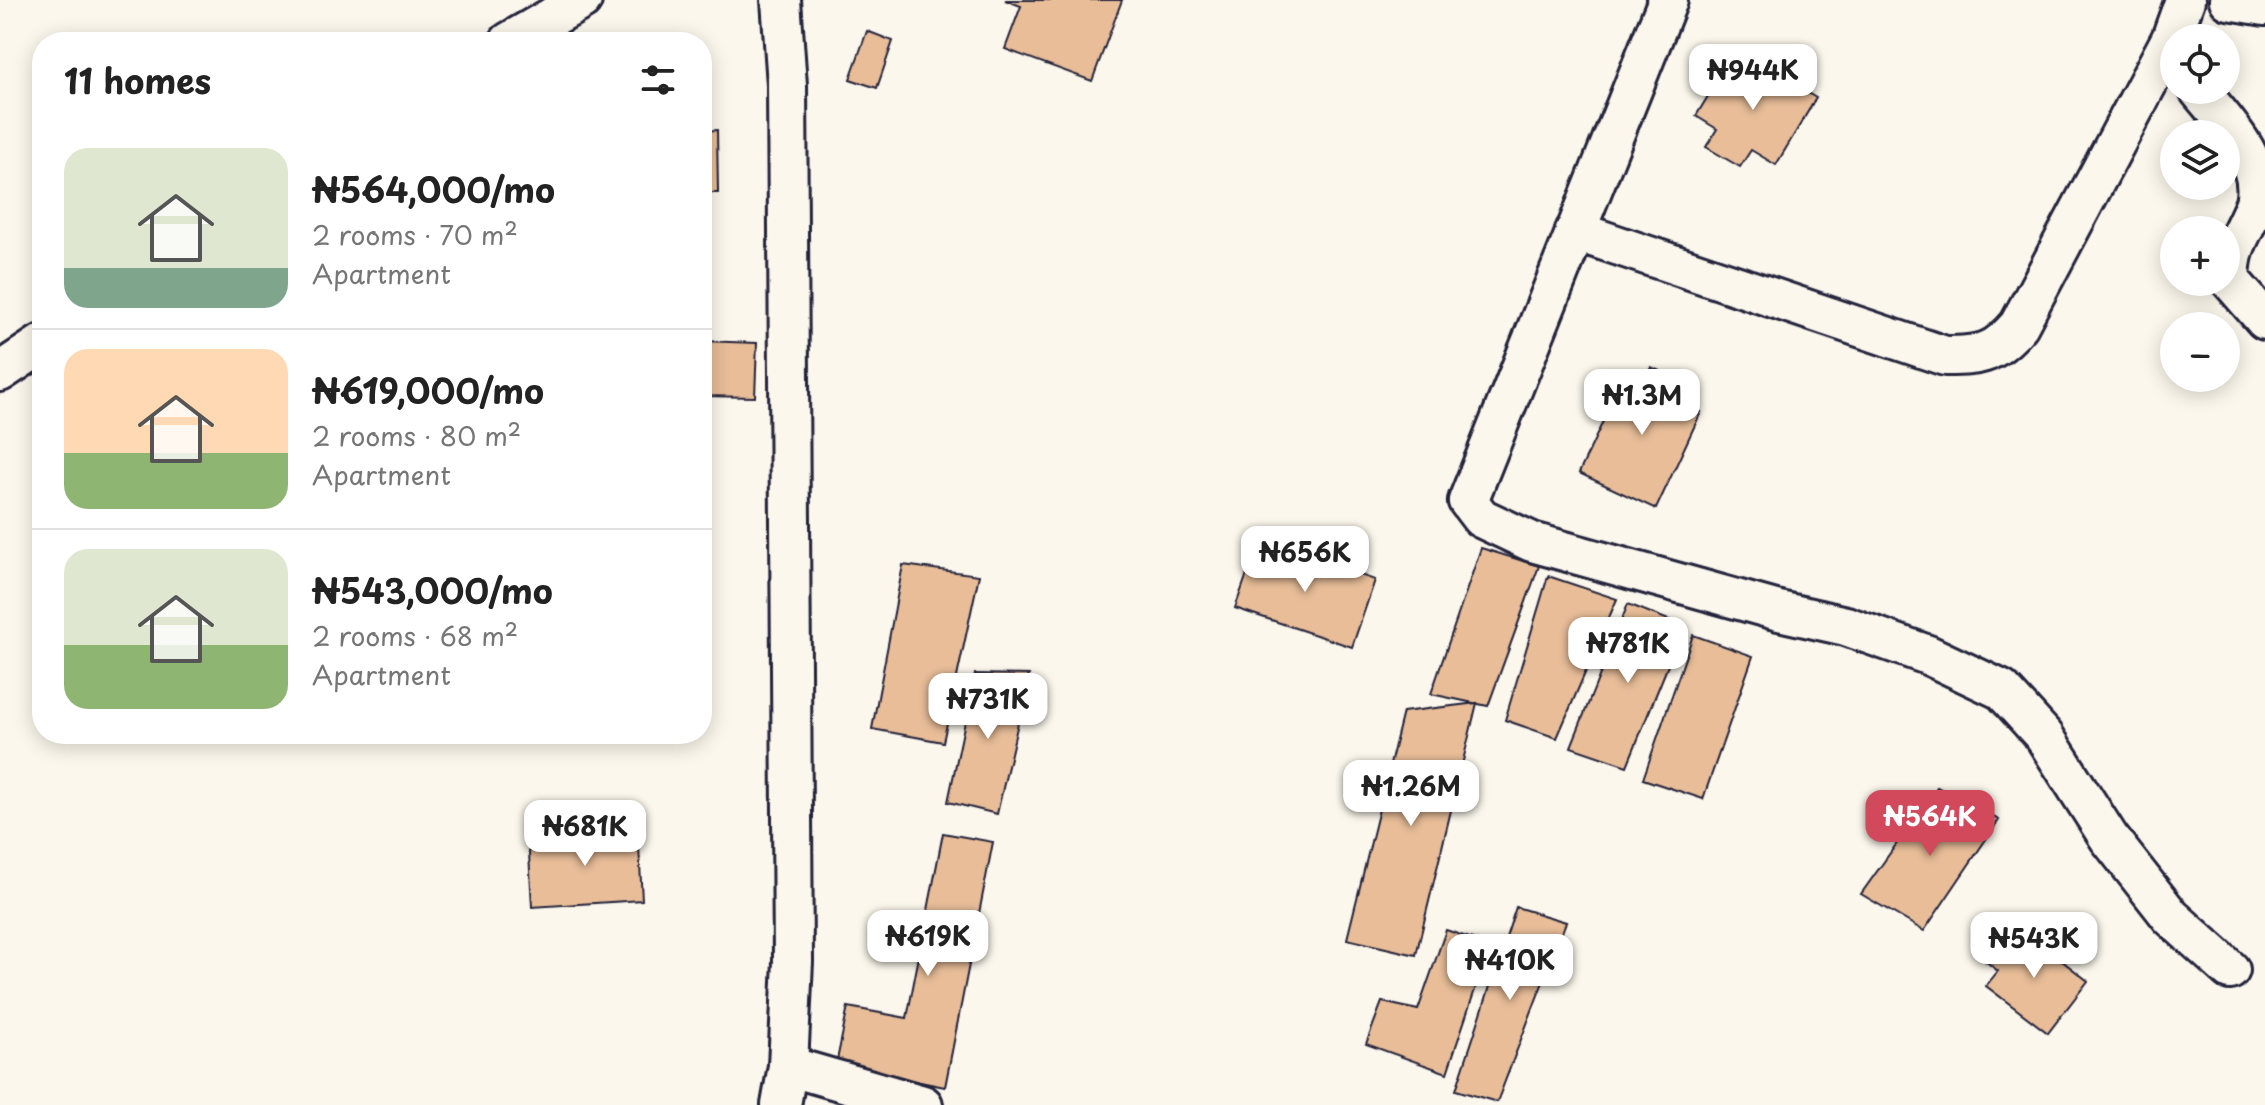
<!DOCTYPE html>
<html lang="en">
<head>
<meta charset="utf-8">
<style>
	:root { --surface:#fff; --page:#f2f2f2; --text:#222; --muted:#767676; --line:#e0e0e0; --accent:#d1495b }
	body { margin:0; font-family:"Playpen Sans",sans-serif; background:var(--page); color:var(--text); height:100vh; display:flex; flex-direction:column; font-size:30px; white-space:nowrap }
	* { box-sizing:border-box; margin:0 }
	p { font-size:26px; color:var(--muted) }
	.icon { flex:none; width:44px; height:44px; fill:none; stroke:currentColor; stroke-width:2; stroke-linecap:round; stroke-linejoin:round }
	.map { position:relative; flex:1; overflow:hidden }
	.drawer { position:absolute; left:32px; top:32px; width:680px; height:712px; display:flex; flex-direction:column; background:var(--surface); border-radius:32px; box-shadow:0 4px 20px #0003 }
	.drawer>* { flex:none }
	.fabs { position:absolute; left:2160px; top:24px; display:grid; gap:16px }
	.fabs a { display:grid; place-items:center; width:80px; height:80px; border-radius:50%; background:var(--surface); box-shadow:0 4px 20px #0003; font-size:40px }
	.price { position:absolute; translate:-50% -68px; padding:0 18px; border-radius:16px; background:#fff; color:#222; font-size:26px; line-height:52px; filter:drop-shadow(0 2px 4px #0008) }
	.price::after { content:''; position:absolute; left:50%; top:48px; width:24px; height:18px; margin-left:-12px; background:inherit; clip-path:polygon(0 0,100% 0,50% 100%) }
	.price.current { background:var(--accent); color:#fff }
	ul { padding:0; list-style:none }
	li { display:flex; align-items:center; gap:24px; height:200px; padding:0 32px }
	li+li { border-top:2px solid var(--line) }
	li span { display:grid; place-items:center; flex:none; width:224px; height:160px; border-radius:24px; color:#555 }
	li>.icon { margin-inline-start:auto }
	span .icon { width:96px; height:96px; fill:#fffc; stroke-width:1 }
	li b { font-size:34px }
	h2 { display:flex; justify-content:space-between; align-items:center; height:96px; padding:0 32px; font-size:34px }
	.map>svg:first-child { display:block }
	.building { fill:#e8bd98; stroke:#22223b; stroke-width:2 }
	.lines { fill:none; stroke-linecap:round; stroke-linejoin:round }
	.street-casing { stroke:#22223b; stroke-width:44 }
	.street { stroke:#fbf7ec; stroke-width:38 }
</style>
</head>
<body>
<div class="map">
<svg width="2265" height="1105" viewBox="0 0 2265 1105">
	<rect width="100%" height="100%" fill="#fbf7ec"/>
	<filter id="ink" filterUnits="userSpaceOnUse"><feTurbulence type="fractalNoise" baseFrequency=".0125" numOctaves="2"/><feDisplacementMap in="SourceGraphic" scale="16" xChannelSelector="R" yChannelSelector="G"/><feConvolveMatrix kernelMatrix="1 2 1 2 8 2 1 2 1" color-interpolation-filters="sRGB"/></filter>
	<g filter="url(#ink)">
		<!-- building -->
		<g class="building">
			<path d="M1005,0H1122L1092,81L1005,49L1021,6Z"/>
			<path d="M867,31L893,41L877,88L850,79Z"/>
			<path d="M1736,50L1816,98L1776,165L1751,150L1740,167L1706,147L1717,129L1696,116Z"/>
			<path d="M717,130L718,193H702V131Z"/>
			<path d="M702,341L757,343L755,397L702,396Z"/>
			<path d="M1651,367L1692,386L1684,404L1701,412L1656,509L1579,473L1624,376L1643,385Z"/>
			<path d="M1259,540L1375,580L1352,647L1235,608Z"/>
			<path d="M1481,548L1539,566L1488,706L1431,694Z"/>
			<path d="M903,565L979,575L943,742L872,729Z"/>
			<path d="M1548,576L1617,599L1557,738L1505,720Z"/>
			<path d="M1628,604L1684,626L1627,766L1571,747Z"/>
			<path d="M1693,635L1753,656L1703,799L1643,779Z"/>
			<path d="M975,674L1029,675L997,814L948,802Z"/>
			<path d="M1477,703L1416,955L1347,939L1403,712Z"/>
			<path d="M1937,787L1999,820L1924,931L1861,894Z"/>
			<path d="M638,828L642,900L532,907L528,835Z"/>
			<path d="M943,833L993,842L945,1087L836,1065L848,1007L907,1018Z"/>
			<path d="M1516,907L1566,922L1497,1102L1456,1090Z"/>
			<path d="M1446,930L1490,945L1447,1073L1366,1044L1382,1002L1418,1010Z"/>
			<path d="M2026,933L2088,981L2048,1033L1986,986L1998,971L1984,960L2003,935L2016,946Z"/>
		</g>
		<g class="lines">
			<!-- street casing -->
			<g class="street-casing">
				<g id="street">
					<path d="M1668,0L1468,501L1481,518L1532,542L1779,611L1846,626L1928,655L2002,690L2044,736L2109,838L2171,917L2230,970"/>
					<path d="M2229,0L2265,6"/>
					<path d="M509,42L582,0"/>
					<path d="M2199,90C2224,121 2265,160 2255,203C2243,236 2231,241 2230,280L2265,320"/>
					<path d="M1575,231L1945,356C1983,356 1995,353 2019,325L2171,39L2185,0"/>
					<path d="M0,372L42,344"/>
					<path d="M788,1066L923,1105"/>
					<path d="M781,1105L788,1066L793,961L787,85L781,0"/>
				</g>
			</g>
			<!-- street -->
			<use href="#street" class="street"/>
		</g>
	</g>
</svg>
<div class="fabs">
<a><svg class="icon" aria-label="locate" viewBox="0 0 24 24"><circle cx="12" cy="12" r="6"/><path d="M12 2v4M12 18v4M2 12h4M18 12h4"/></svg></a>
<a><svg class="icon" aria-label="layers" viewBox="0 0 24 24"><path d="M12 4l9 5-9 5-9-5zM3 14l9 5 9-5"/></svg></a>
<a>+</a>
<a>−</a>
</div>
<b class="price" style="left:1753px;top:112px">₦944K</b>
<b class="price" style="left:1642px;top:437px">₦1.3M</b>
<b class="price" style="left:1305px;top:594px">₦656K</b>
<b class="price" style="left:1628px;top:685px">₦781K</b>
<b class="price" style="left:988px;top:741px">₦731K</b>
<b class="price" style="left:1411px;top:828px">₦1.26M</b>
<b class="price current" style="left:1930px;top:858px">₦564K</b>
<b class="price" style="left:585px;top:868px">₦681K</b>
<b class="price" style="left:928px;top:978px">₦619K</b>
<b class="price" style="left:2034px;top:980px">₦543K</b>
<b class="price" style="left:1510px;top:1002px">₦410K</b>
<section class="drawer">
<h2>11 homes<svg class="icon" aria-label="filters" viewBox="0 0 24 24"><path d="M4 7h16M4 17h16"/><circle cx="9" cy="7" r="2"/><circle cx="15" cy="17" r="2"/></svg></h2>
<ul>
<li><span style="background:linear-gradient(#dfe7d0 75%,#7fa58c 0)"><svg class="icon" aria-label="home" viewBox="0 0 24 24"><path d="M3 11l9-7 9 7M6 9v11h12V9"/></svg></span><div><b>₦564,000/mo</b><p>2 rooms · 70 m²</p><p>Apartment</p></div></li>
<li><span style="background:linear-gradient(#ffd9b3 65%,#8fb573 0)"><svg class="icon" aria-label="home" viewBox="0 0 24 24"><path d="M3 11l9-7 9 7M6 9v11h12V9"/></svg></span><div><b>₦619,000/mo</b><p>2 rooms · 80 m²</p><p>Apartment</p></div></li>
<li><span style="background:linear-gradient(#dfe7d0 60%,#8fb573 0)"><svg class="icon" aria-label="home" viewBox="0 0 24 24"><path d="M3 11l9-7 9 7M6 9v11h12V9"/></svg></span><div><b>₦543,000/mo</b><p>2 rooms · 68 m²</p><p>Apartment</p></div></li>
</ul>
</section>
</div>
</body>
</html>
